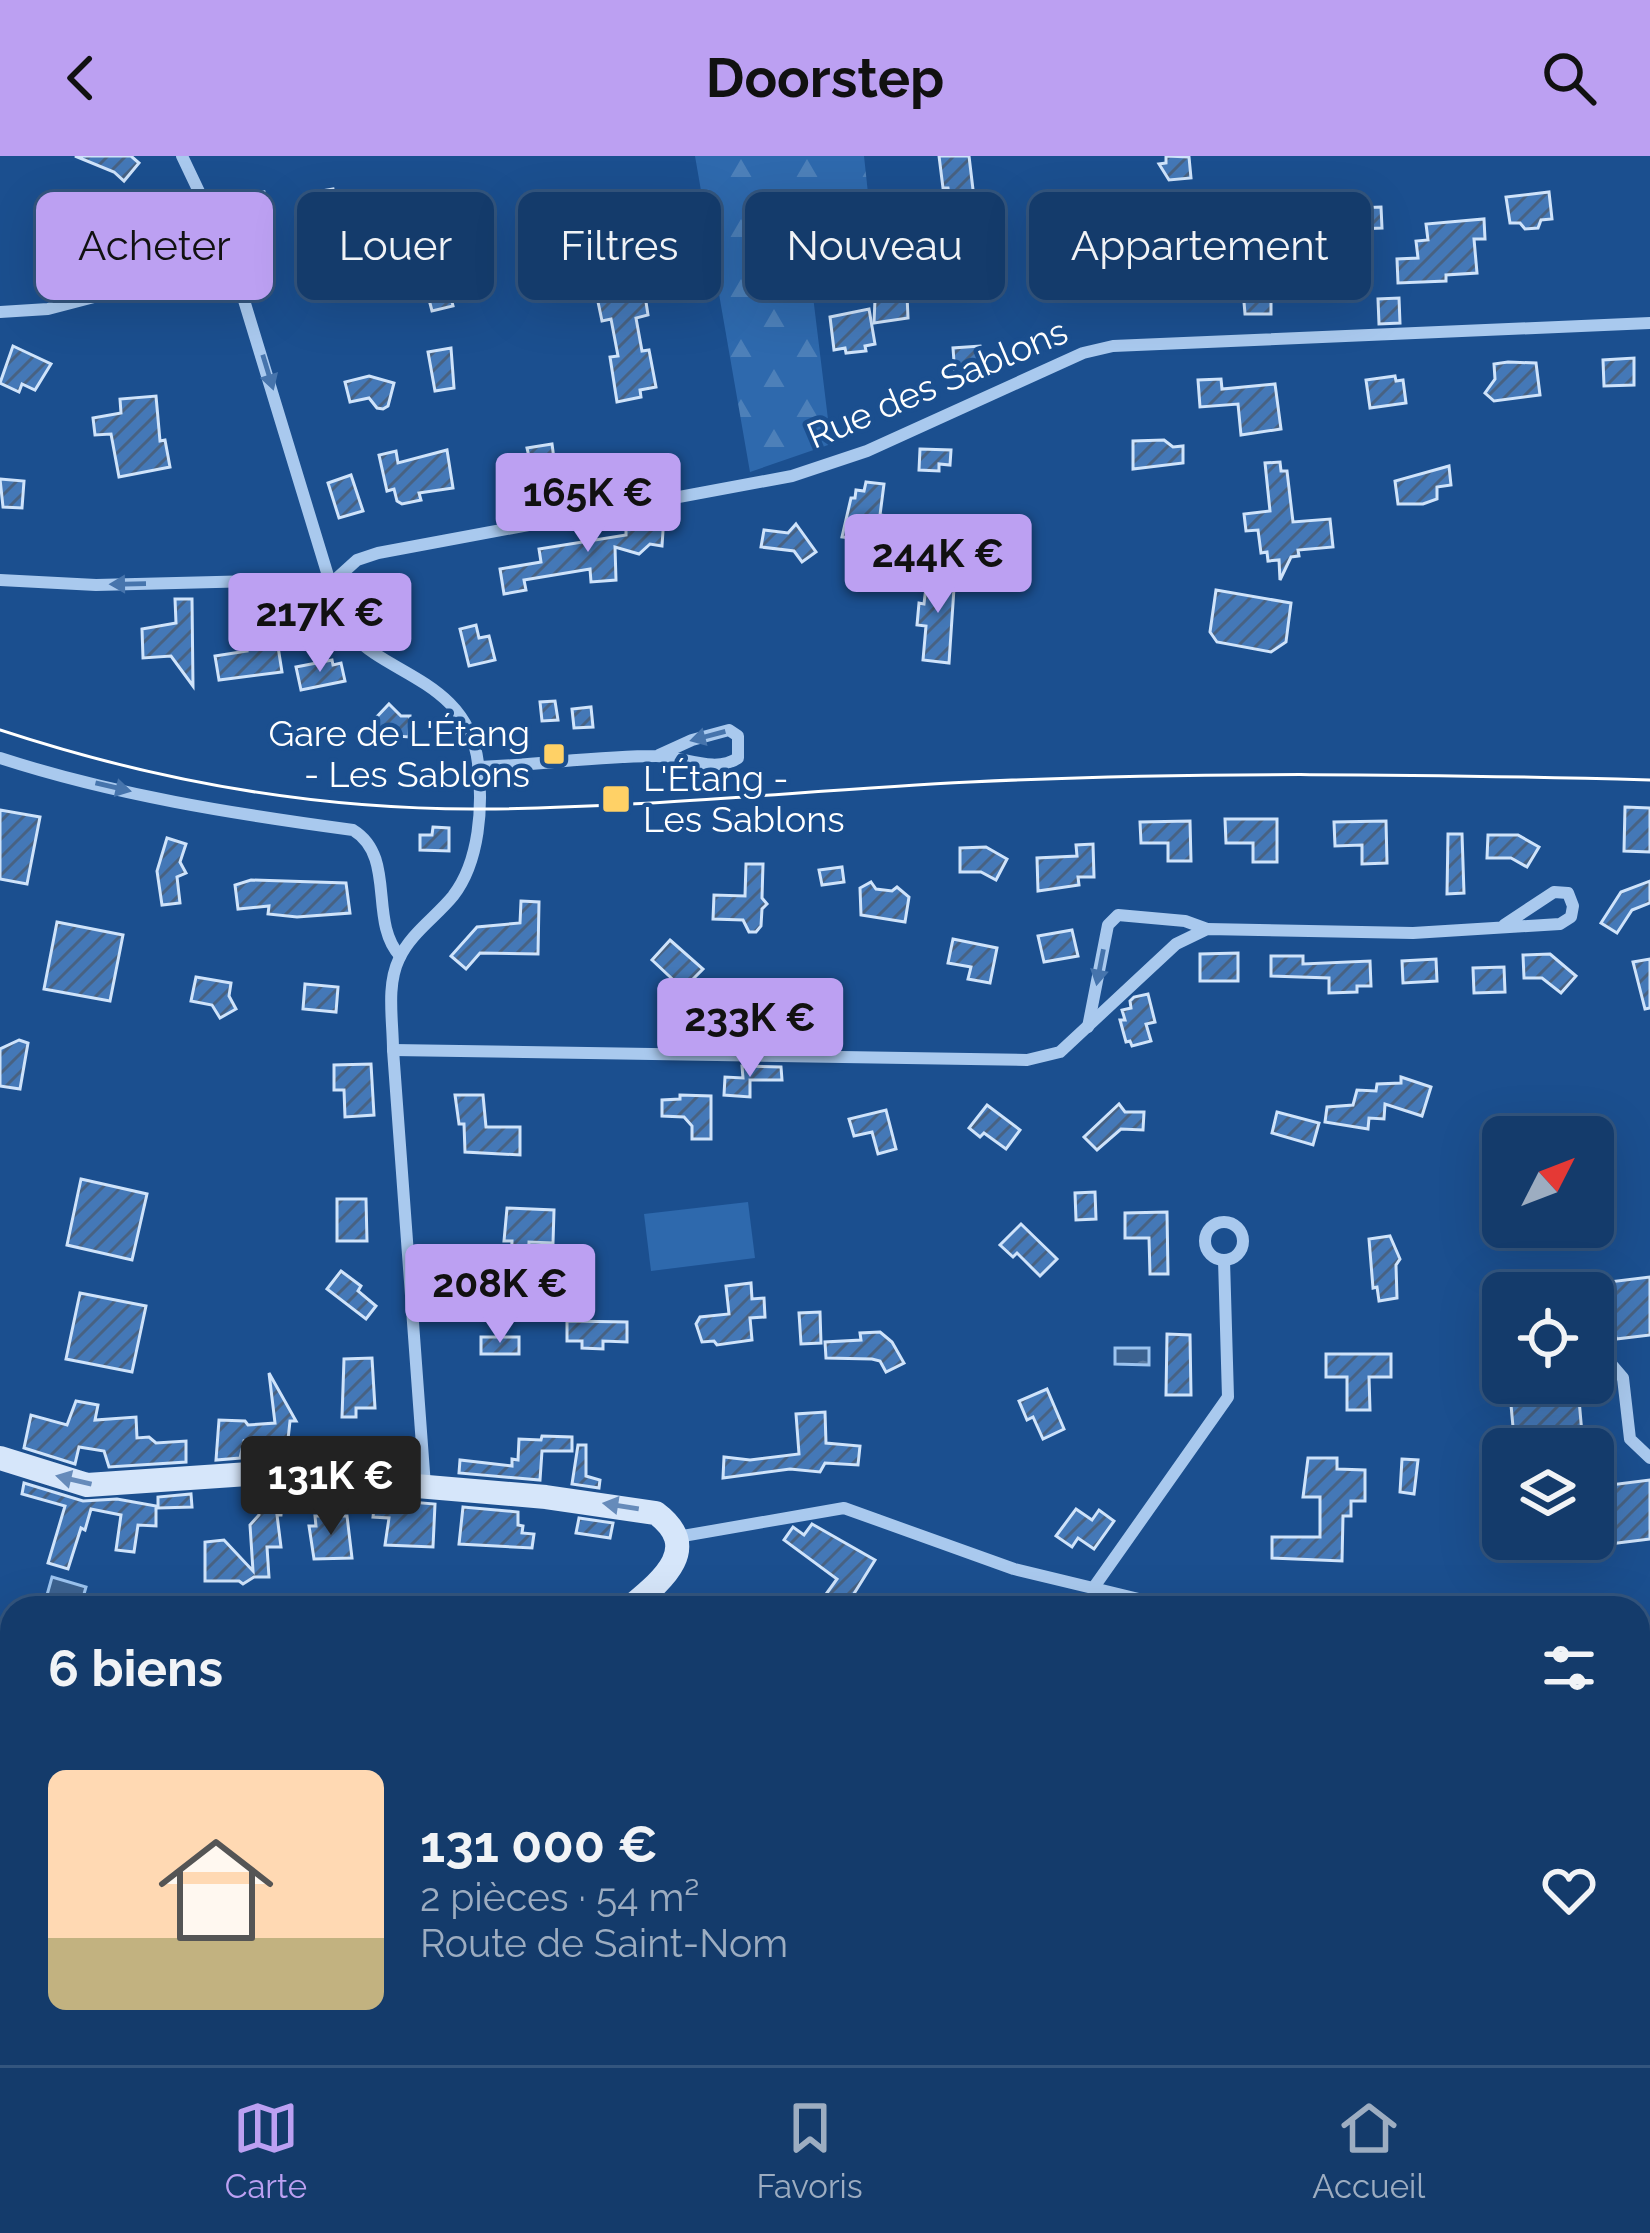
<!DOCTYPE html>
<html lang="fr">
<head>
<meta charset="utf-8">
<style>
	:root { --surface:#143b6b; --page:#214673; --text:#f1f3f6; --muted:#9dadc1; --line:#33557e; --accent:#bca0f2 }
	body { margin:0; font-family:Raleway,sans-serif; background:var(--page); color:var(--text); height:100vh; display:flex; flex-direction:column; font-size:45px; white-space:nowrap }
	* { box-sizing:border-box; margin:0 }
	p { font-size:39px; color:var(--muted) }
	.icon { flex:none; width:66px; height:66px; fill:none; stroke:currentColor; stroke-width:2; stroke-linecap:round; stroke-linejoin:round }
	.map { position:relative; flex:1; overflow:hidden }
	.sheet { position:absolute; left:0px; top:1440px; width:1650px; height:471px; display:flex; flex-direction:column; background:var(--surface); border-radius:36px 36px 0 0; box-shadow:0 12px 48px #0002,0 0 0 3px var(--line) }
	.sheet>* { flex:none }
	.hud { position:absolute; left:36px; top:36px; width:1578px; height:108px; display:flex; gap:24px }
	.needle { width:78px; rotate:48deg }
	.buttons { position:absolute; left:1482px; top:960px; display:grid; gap:24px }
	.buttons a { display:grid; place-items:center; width:132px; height:132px; border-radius:18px; background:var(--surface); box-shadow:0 12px 48px #0002,0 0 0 3px var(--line); font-size:60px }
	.price { position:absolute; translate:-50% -102px; padding:0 27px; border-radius:12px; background:var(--accent); color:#111; font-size:39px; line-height:78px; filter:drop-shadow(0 3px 6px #0008) }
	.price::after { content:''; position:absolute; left:50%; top:72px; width:36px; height:27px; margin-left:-18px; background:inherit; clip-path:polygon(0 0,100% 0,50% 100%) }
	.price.selected { background:#222; color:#fff }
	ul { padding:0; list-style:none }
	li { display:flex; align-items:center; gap:36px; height:300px; padding:0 48px }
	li+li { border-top:3px solid var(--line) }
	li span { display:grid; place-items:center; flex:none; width:336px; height:240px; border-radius:18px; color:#555 }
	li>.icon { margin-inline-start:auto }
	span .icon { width:144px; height:144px; fill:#fffc; stroke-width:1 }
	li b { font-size:51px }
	h2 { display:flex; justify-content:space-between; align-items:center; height:144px; padding:0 48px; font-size:51px }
	.chip { padding:0 42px; border-radius:18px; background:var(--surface); box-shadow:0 12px 48px #0002,0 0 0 3px var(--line); font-size:42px; line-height:108px }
	.chip.selected { background:var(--accent); color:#111 }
	header { display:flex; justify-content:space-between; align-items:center; height:156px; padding:0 48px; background:var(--accent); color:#111; font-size:54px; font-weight:700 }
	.menu { display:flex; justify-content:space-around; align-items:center; height:168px; border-top:3px solid var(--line); background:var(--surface); font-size:33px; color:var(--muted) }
	.menu a { display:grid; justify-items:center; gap:6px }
	.menu .selected { color:var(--accent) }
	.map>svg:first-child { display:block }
	.green { fill:#2e69ad }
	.forest { fill:url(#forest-firs) }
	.water { fill:url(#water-ripples); stroke:#9cc4f0; stroke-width:3 }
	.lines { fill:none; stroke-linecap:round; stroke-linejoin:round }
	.stream { stroke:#9cc4f0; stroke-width:6 }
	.building { fill:url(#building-hatch); stroke:#cfe3fa; stroke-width:3 }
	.street { stroke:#a9c9ee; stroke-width:12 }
	.secondary { stroke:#d6e6fa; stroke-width:24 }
	.tram { stroke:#fff; stroke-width:3 }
	.oneway { fill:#4674ac }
	.oneway2 { fill:#668bba }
	.poi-dot { fill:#ffd166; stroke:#1b4f8f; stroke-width:4.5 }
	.labels { text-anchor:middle; stroke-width:9; stroke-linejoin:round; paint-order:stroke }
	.street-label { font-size:36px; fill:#fff; stroke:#1b4f8f }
	.poi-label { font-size:36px; fill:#fff; stroke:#1b4f8f; text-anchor:end }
</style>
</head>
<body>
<header><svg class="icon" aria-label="back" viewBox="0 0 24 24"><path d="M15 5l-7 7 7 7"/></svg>Doorstep<svg class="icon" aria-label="search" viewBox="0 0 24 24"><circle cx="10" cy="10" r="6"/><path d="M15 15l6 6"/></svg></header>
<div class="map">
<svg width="1650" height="1909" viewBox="0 0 1650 1909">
	<defs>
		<pattern id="forest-firs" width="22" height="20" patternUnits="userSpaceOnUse" patternTransform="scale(3)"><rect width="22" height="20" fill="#2e69ad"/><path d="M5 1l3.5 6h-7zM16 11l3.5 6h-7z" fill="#4d80b9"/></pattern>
		<pattern id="water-ripples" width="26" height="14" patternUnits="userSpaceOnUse" patternTransform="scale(3)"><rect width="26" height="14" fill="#3c6290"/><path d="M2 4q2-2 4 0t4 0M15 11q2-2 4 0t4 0" fill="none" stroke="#597aa1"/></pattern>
		<pattern id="building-hatch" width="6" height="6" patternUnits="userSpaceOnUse" patternTransform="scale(3)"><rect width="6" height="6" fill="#4478b7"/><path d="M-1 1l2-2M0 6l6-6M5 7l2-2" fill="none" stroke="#486282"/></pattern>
	</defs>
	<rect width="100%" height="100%" fill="#1b4f8f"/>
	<!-- green -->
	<path class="green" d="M748,1046L755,1102L651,1115L644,1058Z"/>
	<!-- forest -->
	<path class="forest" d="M695,0H864L872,75L806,83L831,288L750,316Z"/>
	<!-- water -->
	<g class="water">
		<path d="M1115,1192H1149V1209L1115,1208Z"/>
		<path d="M52,1421L86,1431L81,1449L47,1439Z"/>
	</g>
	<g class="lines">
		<!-- stream -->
		<path class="stream" d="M0,1590L12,1589"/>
	</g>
	<!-- building -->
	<g class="building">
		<path d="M75,0H131L139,7L124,25L114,16Z"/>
		<path d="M939,0H969L974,42L950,45L948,32H943Z"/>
		<path d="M1166,0L1189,1L1191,22L1169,24L1159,8L1166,7Z"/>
		<path d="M333,33L337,54L366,52L372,88L349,93L347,83L329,87L316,36Z"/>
		<path d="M264,36L273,79L255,83L250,59L235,62L231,42Z"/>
		<path d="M1549,36L1552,63L1541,64L1538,72L1525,73L1520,67H1510L1506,41Z"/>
		<path d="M430,41L441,54L433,62L439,69L428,80L410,61L399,64L396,48Z"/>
		<path d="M620,49L623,72L590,76L586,54Z"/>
		<path d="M1381,51L1382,72L1357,73V52Z"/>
		<path d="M1095,56L1116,58V75L1096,76L1098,92L1082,93L1081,81L1053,80L1052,58Z"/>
		<path d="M1484,63L1485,83H1474L1477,117L1446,119V125L1398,127L1397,103L1418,102L1416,85L1428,84L1426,68Z"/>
		<path d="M953,93V97L965,96L968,119L955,120L956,125L932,128L928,96Z"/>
		<path d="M1269,97L1279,108L1271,117V158H1245L1241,111L1253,112Z"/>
		<path d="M1203,105L1204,130L1174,131L1173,106Z"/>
		<path d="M442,107L453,150L432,155L421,113Z"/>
		<path d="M644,133L648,159L636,162L642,195L649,194L656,231L640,234L641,241L617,246L610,201L618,200L611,163L602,165L597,141Z"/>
		<path d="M907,139L908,162L874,167L875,143Z"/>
		<path d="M1399,142L1400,167L1379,168L1378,143Z"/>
		<path d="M869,153L875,188L865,190L866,195L846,197L845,192L834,194L830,161Z"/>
		<path d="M13,190L51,208L35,234L22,228L19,236L0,227Z"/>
		<path d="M980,190L981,203L973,206L974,218L955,219L953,192Z"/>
		<path d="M451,192L454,232L435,235L428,196Z"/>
		<path d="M1634,202V229L1604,230L1603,204Z"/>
		<path d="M1508,206L1536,207L1540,239L1494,245L1485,237L1495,223L1494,208Z"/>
		<path d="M369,220L394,227L388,250L383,253L377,252L369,242L350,246L345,226Z"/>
		<path d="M1395,220L1396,225L1403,224L1406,247L1370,252L1366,224Z"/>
		<path d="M1221,223L1222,233L1275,228L1281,273L1241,279L1238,248L1200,251L1198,224Z"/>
		<path d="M156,240L160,285L165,284L170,311L119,321L111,278L95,279L93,262L121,257L120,243Z"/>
		<path d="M1164,284L1173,291L1183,290V307L1133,313V285Z"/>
		<path d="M552,288L555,310L549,311L553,335L517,340L512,318L532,314L527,292Z"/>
		<path d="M920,293L951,294L950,309L939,308V315L919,314Z"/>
		<path d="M447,294L453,332L419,337L421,344L402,348L397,345L394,333L387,335L379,299L396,295L398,307Z"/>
		<path d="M1280,306L1281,315H1287L1293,366L1330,363L1333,391L1298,394L1299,400L1291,401L1280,424L1279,404L1268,405L1267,396L1261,397L1258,374L1246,375L1244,358L1270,355L1265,307Z"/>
		<path d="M1449,310L1451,329L1437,331V343L1423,348H1398L1395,325Z"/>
		<path d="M351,319L363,355L339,362L328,327Z"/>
		<path d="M0,323L24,325L22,352L3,351Z"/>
		<path d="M866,326L884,328L880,359L888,360L885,386L842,381L851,342H855L856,334L864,335Z"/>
		<path d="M650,357L664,360L662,390L650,388L639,398L615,391L616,424L591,426L590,413L524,424L526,434L504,438L500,413L541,406L539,393L626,379V362Z"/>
		<path d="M796,368L816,396L802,406L794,395L761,391L764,374L788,377Z"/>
		<path d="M928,414L955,417L949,507L923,504L926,470L917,469L919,447L924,448Z"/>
		<path d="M1216,434L1291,447L1286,486L1271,496L1217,486L1210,476Z"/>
		<path d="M175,443H192L193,530L171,500L143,502L142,473L176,467Z"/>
		<path d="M476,469L479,482L489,480L495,504L469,510L460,473Z"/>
		<path d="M276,478L282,516L219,524L215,500L247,495L245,483Z"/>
		<path d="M332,504L333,509L341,507L345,525L301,534L296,511Z"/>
		<path d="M555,545L558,564L542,565L540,546Z"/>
		<path d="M389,548L401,560H410L409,581L384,579L371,567Z"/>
		<path d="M591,551L593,571L574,572L572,553Z"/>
		<path d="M1625,651L1650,652V696L1624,695Z"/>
		<path d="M0,654L40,661L27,728L0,723Z"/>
		<path d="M1225,663H1277V706H1253V687H1226Z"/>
		<path d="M1190,665L1191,705H1168V687H1141L1140,666Z"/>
		<path d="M1386,665L1387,707L1362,708V689L1335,690L1334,666Z"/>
		<path d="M433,671L449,672V695L420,694V679H432Z"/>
		<path d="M1448,678H1462L1464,737L1447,738Z"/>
		<path d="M1488,679H1518L1539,691L1527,711L1511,702H1487Z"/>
		<path d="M167,682L186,688L180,706L186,717L177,721L180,747L162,749L157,715Z"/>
		<path d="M1093,688L1094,721H1078L1079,729L1038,735L1037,702L1077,700L1076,689Z"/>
		<path d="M986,691L1007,703L996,724L981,716H960V692Z"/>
		<path d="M746,708H763L762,742L767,748L762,753L761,770L756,776H749L743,764L713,763L714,739L745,740Z"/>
		<path d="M842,711L844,726L822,729L819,714Z"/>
		<path d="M251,724L346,727L350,757L297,761L268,758L269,750L238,753L235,729Z"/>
		<path d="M1650,725V747L1632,754L1617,777L1601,767L1621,736Z"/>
		<path d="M871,726L876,733L892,735L897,731L909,741L905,766L861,759L860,732Z"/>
		<path d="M521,745L539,746L538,798L480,797L466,813L451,800L477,771L520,767Z"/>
		<path d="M57,766L123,779L110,845L44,833Z"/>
		<path d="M1072,774L1078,800L1044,806L1038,780Z"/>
		<path d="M953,783L997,792L990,827L968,823L971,811L948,807Z"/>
		<path d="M670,784L703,813L683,833L652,804Z"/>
		<path d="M1238,797V825H1200V798Z"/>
		<path d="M1550,798L1576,820L1561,837L1542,822H1524L1523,799Z"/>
		<path d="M1271,800H1303V808L1370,805L1371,830H1357V836L1329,837V822L1271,820Z"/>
		<path d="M1436,803L1437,825L1403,827L1402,805Z"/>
		<path d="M1650,803V852L1645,853L1633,806Z"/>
		<path d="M1504,811L1505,836L1474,837L1473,812Z"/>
		<path d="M196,821L231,827L229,840L236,853L220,862L212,849L191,845Z"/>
		<path d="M305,828L338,831L336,856L303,853Z"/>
		<path d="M1148,838L1155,866L1146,868L1151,885L1132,890L1130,885L1126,886L1120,864H1125L1122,854L1131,852L1130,845L1134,841Z"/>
		<path d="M19,884L28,887L20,933L0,930V893Z"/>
		<path d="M371,908L374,959L345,961L344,934H334V909Z"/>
		<path d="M742,910L781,911L782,924H750V941L724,939L725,921L743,922Z"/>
		<path d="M1401,921L1431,931L1422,960L1385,948L1384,963L1369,962L1368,973L1325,966L1327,951L1353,949L1357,934L1376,935L1377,928L1401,927Z"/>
		<path d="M455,939H483L486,971H520V999L465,996L464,968H459Z"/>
		<path d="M680,939L711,940V983H692V970L684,961L662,960V944L680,943Z"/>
		<path d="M1119,948L1125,956H1144L1143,974L1121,973L1097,994L1084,981Z"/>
		<path d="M987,949L1020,974L1006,993L984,977L980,981L969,972Z"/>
		<path d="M886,954L896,993L878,998L872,976L854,980L849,963Z"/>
		<path d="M1277,956L1319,967L1313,989L1272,977Z"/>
		<path d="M81,1023L147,1038L132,1104L67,1089Z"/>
		<path d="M1095,1036L1096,1063L1076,1064L1075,1037Z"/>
		<path d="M337,1043H366L367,1085H337Z"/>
		<path d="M507,1052L554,1054L553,1087L529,1086L528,1107L511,1106L512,1085H504Z"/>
		<path d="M1167,1056L1168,1118H1150L1149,1082H1125V1057Z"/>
		<path d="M1021,1068L1057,1103L1040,1120L1017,1097L1013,1101L1000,1089Z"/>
		<path d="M1390,1080L1400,1103L1396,1109L1397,1142L1379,1145L1377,1131L1373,1132L1369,1083Z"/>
		<path d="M341,1115L361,1130L358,1135L376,1150L366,1163L327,1133Z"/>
		<path d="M1650,1121V1179L1616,1183L1609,1126Z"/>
		<path d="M751,1127L752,1143L764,1142L765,1161L750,1162L752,1184L717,1189L714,1185L702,1186L696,1168L700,1161L729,1158L726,1130Z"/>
		<path d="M80,1137L146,1150L132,1216L66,1203Z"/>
		<path d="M820,1156L821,1187L801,1188L799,1157Z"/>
		<path d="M567,1165L627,1166V1186L603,1185V1193L582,1192V1185H567Z"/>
		<path d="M880,1176L892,1186L904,1207L886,1216L880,1205L872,1203L826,1202L825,1186L861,1184L860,1177Z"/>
		<path d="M1167,1178L1190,1179L1191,1239H1166Z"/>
		<rect x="481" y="1181" width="38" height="17"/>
		<path d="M1326,1198H1391V1221H1369L1370,1254H1347V1221H1326Z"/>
		<path d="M372,1202L375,1252H356V1261H342L344,1203Z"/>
		<path d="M269,1217L296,1265H290L286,1302H281L279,1289L244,1285L240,1302L216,1304L219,1264L245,1265L248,1269L275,1267Z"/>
		<path d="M1578,1232L1583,1289L1515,1293L1510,1238Z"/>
		<path d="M1047,1233L1064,1273L1043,1283L1033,1261L1027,1264L1019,1245Z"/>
		<path d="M76,1245L98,1249L95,1264L136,1261L137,1282L149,1281L156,1287L186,1285V1306L109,1311L104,1295L79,1291L75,1308L24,1292L31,1259L67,1269Z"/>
		<path d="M825,1256L826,1287L860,1290L858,1309L825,1307L820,1316L790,1313L723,1322L724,1301L750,1304L799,1298L796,1258Z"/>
		<path d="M542,1280L572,1281V1295H542L540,1324L459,1317L460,1304L512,1310V1303L518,1304L519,1283L541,1284Z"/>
		<path d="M578,1289H586V1320L600,1324L599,1332L572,1328Z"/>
		<path d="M1308,1302H1337V1313L1365,1314V1345H1351V1360H1343L1342,1405L1272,1402V1381H1320V1341H1303Z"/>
		<path d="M1402,1303L1418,1304L1414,1338L1400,1336Z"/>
		<path d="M1650,1324V1383L1601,1389L1594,1331Z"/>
		<path d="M24,1327L83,1345L117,1343L156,1350V1370L138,1369L134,1396L116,1394L121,1359L91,1353L85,1374L81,1372L68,1413L48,1407L65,1350L22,1338Z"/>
		<path d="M260,1334L283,1335L281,1359H277L281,1391H267L269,1421H254L243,1428L239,1425H205V1386L224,1384L253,1415L250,1369L259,1359Z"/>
		<path d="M191,1338L192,1351L158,1352V1341Z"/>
		<path d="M375,1343L435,1348L433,1391L385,1389L389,1362L373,1361Z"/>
		<path d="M463,1351L518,1356V1369L523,1370L522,1377L534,1378L532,1392L459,1388Z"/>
		<path d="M1076,1353L1092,1364L1099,1354L1114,1365L1094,1393L1078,1382L1072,1391L1056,1380Z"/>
		<path d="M315,1360H347L352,1402L314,1403L309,1370H316Z"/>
		<path d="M579,1362L613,1367L610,1382L576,1377Z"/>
		<path d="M812,1368L875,1404L845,1452H816L837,1423L784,1384L793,1371L804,1379Z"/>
	</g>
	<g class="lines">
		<!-- street -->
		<g class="street">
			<path d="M182,0L232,105L329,423"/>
			<path d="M0,156L48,153L232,105"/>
			<path d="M336,423L357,404L378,397L792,320L867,295L1083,197L1113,190L1650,167"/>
			<path d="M336,423C327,523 465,499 478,607C483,650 480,705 453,740C436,761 410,778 399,803C386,830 393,865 393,894L425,1330"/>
			<path d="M0,424L96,429L335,423"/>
			<path d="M0,602C114,639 234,658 353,674C397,701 368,765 400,800"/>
			<path d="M478,611C538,609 597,600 656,600C682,600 715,618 738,602V580L729,574L692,584L659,599"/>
			<path d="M1088,871L1108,769L1118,759L1185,765L1207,773"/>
			<path d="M393,894L1027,904L1060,896L1176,788L1207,773L1413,777L1560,768L1571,761L1573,750L1568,737L1554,736L1504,769"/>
			<circle cx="1224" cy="1085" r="19"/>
			<path d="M1593,1187L1623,1222L1630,1283L1650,1302"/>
			<path d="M677,1381L844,1352L1014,1413L1176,1452"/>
			<path d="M1094,1431L1228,1241L1224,1104"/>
			<path d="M1280,1452L1507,1445L1555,1452"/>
			<path d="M1638,1536L1650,1547"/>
			<path d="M835,1899L836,1909"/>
			<path d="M1205,1899L1357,1909"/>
		</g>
		<!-- secondary -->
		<g class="secondary">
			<path d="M0,1302L87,1329L264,1317L546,1341L656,1357C704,1393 660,1426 629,1452"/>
			<path d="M0,1752H12"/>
			<path d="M1638,1869L1650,1873"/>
		</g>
		<!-- tram -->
		<path class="tram" d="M0,574C155,625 318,654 481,653C644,652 807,634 970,626C1196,615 1424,618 1650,624"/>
	</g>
	<!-- one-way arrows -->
	<defs><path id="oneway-solid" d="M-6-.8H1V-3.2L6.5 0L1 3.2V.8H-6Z" transform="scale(3)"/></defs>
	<g class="oneway">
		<use href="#oneway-solid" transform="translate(268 216) rotate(73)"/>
		<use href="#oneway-solid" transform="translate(128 428) rotate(179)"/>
		<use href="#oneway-solid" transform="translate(708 580) rotate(165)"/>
		<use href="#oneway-solid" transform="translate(113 631) rotate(13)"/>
		<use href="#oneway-solid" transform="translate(1100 811) rotate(101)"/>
	</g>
	<g class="oneway2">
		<use href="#oneway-solid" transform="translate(74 1324) rotate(-167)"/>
		<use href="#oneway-solid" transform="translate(621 1350) rotate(-171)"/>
	</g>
	<!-- markers -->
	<g class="poi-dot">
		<rect x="542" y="586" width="24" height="24" rx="6"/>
		<rect x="601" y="628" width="30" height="30" rx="6"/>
	</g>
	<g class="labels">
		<!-- street labels -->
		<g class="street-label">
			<text transform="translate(937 227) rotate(-23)" y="13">Rue des Sablons</text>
		</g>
		<!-- poi labels -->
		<g class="poi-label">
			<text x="530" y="590">Gare de L'Étang<tspan x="530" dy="41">- Les Sablons</tspan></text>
			<text x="643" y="635" text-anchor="start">L'Étang -<tspan x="643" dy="41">Les Sablons</tspan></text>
		</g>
	</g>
</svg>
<div class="buttons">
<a><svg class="needle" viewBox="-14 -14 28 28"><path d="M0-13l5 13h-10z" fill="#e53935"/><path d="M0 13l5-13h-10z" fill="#9dadc1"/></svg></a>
<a><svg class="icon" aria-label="locate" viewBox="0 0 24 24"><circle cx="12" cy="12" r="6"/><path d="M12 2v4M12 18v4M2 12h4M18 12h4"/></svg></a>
<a><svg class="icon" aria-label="layers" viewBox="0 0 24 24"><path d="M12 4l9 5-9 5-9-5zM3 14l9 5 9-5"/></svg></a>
</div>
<b class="price" style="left:588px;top:399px">165K €</b>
<b class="price" style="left:938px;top:460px">244K €</b>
<b class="price" style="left:320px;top:519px">217K €</b>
<b class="price" style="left:750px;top:924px">233K €</b>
<b class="price" style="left:500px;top:1190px">208K €</b>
<b class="price selected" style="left:331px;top:1382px">131K €</b>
<div class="hud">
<a class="chip selected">Acheter</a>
<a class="chip">Louer</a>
<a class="chip">Filtres</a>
<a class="chip">Nouveau</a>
<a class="chip">Appartement</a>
</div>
<section class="sheet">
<h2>6 biens<svg class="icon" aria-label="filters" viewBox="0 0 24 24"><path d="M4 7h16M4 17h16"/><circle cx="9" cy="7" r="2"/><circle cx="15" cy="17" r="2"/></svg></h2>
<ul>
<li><span style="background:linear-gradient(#ffd9b3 70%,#c2b280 0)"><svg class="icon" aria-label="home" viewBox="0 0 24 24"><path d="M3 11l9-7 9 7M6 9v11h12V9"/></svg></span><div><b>131 000 €</b><p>2 pièces · 54 m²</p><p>Route de Saint-Nom</p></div><svg class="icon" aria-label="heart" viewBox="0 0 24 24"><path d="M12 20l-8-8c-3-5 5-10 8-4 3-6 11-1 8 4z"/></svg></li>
</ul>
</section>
</div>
<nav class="menu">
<a class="selected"><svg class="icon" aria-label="map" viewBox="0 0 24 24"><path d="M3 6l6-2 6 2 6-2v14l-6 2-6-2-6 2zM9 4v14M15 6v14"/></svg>Carte</a>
<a><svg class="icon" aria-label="saved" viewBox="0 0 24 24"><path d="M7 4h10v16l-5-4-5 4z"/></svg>Favoris</a>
<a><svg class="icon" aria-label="home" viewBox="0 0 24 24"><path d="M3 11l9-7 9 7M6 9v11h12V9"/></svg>Accueil</a>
</nav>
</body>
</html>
